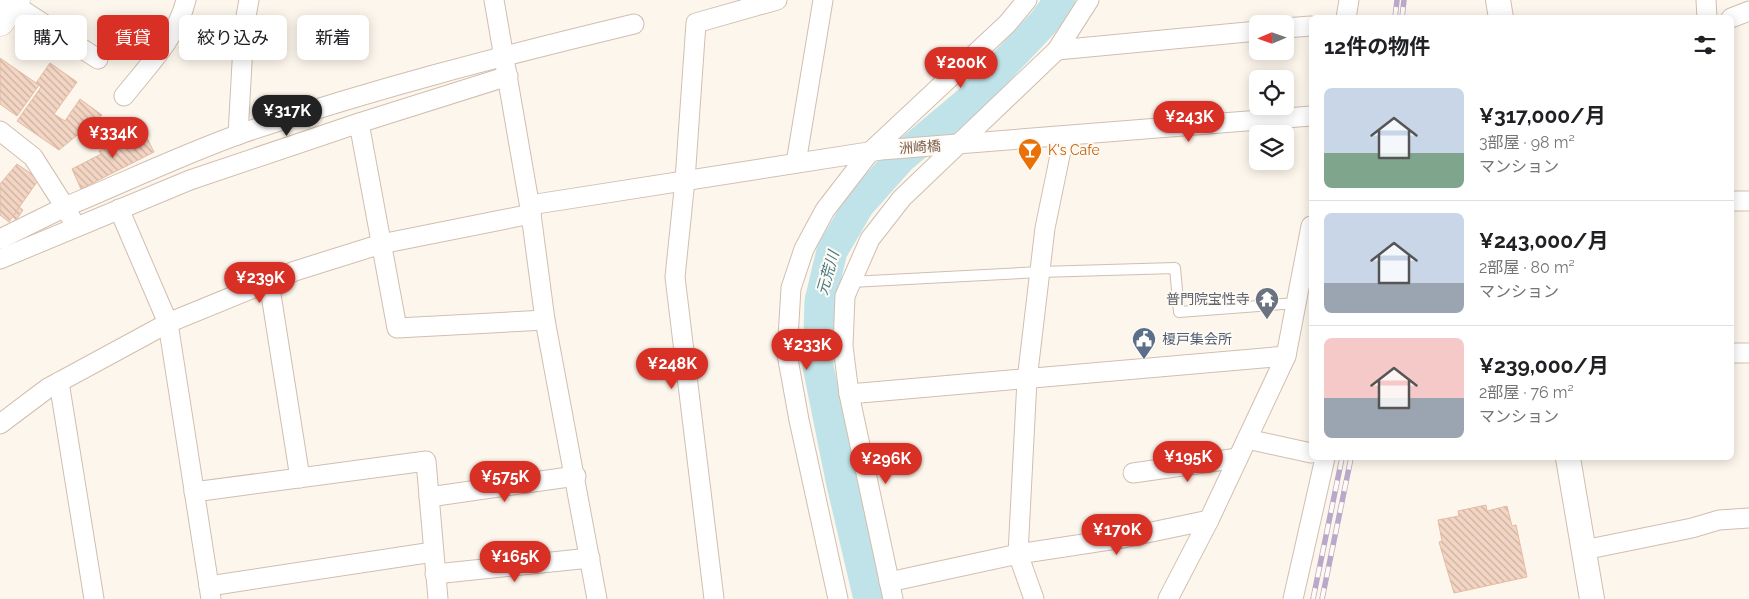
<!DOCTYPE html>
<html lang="ja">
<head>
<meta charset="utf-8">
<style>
	:root { --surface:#fff; --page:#f6f6f6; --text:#202124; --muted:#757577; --line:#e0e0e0; --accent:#d93025 }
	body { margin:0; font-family:Raleway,"Noto Sans JP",sans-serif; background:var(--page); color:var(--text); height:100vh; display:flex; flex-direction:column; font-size:19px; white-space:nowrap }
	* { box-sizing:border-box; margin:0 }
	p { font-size:16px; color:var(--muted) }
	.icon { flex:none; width:28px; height:28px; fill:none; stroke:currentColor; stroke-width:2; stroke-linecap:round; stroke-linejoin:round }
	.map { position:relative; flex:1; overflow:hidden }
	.details { position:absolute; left:1309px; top:15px; width:425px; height:445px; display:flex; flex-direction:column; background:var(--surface); border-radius:8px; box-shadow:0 2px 12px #0003 }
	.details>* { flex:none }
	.top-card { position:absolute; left:15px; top:15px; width:475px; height:45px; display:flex; gap:10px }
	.needle { width:32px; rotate:268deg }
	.fabs { position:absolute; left:1249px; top:15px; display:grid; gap:10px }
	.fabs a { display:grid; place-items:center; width:45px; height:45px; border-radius:8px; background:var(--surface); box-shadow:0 2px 12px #0003; font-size:25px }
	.price { position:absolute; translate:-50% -42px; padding:0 11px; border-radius:18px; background:var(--accent); color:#fff; font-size:16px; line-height:32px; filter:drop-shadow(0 1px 2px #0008) }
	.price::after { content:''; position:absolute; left:50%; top:30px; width:15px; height:11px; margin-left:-8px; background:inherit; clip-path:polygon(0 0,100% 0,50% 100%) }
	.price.active { background:#222; color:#fff }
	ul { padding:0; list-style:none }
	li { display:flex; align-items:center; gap:15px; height:125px; padding:0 15px }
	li+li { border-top:1px solid var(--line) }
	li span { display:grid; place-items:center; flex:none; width:140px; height:100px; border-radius:8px; color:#555 }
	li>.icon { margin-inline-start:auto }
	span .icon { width:60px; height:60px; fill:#fffc; stroke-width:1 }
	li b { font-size:21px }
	h2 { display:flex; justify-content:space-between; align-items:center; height:60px; padding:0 15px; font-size:21px }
	.tag { padding:0 18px; border-radius:8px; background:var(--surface); box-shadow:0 2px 12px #0003; font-size:18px; line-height:45px }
	.tag.active { background:var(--accent); color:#fff }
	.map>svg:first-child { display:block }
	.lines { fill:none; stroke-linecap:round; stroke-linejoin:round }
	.river { stroke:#bfe3e8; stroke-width:31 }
	.building { fill:url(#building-back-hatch); stroke:#e6bba3 }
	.service-casing { stroke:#d1beb0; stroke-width:12 }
	.minor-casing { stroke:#d1beb0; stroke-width:21 }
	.tertiary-casing { stroke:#d1beb0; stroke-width:26 }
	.secondary-casing { stroke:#d6c0b0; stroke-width:29 }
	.service { stroke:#fff; stroke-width:10 }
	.minor { stroke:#fff; stroke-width:19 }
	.tertiary { stroke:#fff; stroke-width:24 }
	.secondary { stroke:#fff; stroke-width:28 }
	.rail-casing { stroke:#b9a8c9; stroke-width:5.5 }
	.rail { stroke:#fffaf3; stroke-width:4; stroke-dasharray:11; stroke-linecap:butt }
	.labels { text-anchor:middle; stroke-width:4; stroke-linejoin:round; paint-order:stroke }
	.street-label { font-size:14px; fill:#7a5c4d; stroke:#fffaf3 }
	.food-label { font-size:14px; fill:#c56008; stroke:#fffaf3; text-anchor:start }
	.worship-label { font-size:14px; fill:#5b616d; stroke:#fffaf3; text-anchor:end }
	.service-label { font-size:14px; fill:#4e5e75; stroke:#fffaf3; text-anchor:start }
	.water-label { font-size:15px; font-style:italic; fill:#437c86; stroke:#fffaf3 }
</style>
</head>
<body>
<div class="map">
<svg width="1749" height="599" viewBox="0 0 1749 599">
	<defs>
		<pattern id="building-back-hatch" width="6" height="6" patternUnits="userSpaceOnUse" patternTransform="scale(1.25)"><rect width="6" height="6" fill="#f3d5c3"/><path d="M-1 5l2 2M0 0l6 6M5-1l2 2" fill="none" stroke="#cab0a1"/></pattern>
	</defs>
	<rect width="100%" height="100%" fill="#fdf6ec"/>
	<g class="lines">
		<!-- river -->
		<path class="river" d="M869,599L841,480L818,366L820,301L832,251L859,205L901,158L970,100L1043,23L1060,0"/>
	</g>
	<!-- building -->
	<g class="building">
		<path d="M0,58L39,85L17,116L0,104Z"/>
		<path d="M50,63L77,82L54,114L65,121L80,99L102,115L59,150L17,121L41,87L36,83Z"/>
		<path d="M143,130L154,152L81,189L72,169L101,154L99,151Z"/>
		<path d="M17,164L39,179L9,222L0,215V184Z"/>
		<path d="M19,207L23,210L16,220L13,217Z"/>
		<path d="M1486,505L1487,511L1507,506L1512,526L1516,525L1527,577L1454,593L1439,542L1442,541L1438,520L1459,516L1458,511Z"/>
	</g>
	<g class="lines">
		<!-- service casing -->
		<g class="service-casing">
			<path id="service" d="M851,282L1040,272L1175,268L1179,312L1297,303"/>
		</g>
		<!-- minor casing -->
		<g class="minor-casing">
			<g id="minor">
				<path d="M494,0L531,214L545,320L597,599"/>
				<path d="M1706,0L1707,18"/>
				<path d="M13,4L98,59"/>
				<path d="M1346,18L1349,0"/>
				<path d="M1731,18L1749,11"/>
				<path d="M1285,28L1311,26"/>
				<path d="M1057,50L1258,31"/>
				<path d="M124,96C147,67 177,37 186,0"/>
				<path d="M359,123L508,76"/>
				<path d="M0,131L33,157L65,207L0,239"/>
				<path d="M238,135L244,27L249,0"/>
				<path d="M796,163L823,0"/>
				<path d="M1731,201H1749"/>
				<path d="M530,205L881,150L1311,116"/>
				<path d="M119,209L168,323L211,599"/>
				<path d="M76,227L65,207C123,183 181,155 240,134C369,90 501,56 634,24"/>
				<path d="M0,259L190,180L359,123L397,328L545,320"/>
				<path d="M269,282L300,478"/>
				<path d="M1731,353H1749"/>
				<path d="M59,382L94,599"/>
				<path d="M849,394L1286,356"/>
				<path d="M0,424L48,388L168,323L295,271L381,244L531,214"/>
				<path d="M1247,439L1311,453"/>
				<path d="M1133,473L1238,458"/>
				<path d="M194,492L426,461L438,599"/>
				<path d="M429,497L576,476"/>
				<path d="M1584,550L1692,528L1719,520L1749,518"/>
				<path d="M435,574L590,558"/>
				<path d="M889,582L1018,554L1123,538L1209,520"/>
				<path d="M209,586L433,552"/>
				<path d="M714,599L675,277L685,180L696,23L777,0"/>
				<path d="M838,599L799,420L787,354L791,288L804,249L825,210L869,153L1007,24L1027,0"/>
				<path d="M893,599L849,394L843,346L845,296L870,239L902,198L1057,50L1089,0"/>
				<path d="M1034,599L1018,554L1027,380L1045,228L1064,136"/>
				<path d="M1168,599L1209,520L1286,356L1311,226"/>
				<path d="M1293,599L1325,458"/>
			</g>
		</g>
		<!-- tertiary casing -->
		<g class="tertiary-casing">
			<g id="tertiary">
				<path d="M1498,0L1501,18"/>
				<path d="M1568,458L1592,599"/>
			</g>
		</g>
		<!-- secondary casing -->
		<g class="secondary-casing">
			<path id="secondary" d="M0,22L16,0"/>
		</g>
		<!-- service -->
		<use href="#service" class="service"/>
		<!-- minor -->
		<use href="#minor" class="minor"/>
		<!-- tertiary -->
		<use href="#tertiary" class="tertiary"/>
		<!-- secondary -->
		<use href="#secondary" class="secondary"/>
		<!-- rail casing -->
		<g class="rail-casing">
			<g id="rail">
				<path d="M1395,18L1397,0"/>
				<path d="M1402,18L1404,0"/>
				<path d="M1313,599L1342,458"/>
				<path d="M1322,599L1351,458"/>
			</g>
		</g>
		<!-- rail -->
		<use href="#rail" class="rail"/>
	</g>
	<!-- icons -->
	<defs>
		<g id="bar-pin" transform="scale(1.25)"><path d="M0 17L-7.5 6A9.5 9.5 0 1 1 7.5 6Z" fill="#e8710a" stroke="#fffaf3"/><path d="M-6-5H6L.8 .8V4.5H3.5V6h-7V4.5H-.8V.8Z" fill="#fff"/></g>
		<g id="temple-pin" transform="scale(1.25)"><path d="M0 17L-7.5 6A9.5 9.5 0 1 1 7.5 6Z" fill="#6b7280" stroke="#fffaf3"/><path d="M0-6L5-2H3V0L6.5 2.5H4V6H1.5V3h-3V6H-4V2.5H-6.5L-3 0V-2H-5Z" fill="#fff"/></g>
		<g id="civic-pin" transform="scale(1.25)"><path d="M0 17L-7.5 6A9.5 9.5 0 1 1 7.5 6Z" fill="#5c6f8a" stroke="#fffaf3"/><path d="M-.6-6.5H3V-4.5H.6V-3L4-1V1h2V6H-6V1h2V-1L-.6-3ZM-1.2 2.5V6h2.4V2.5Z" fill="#fff"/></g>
	</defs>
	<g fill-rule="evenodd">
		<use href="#bar-pin" x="1030" y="150"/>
		<use href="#temple-pin" x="1267" y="299"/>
		<use href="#civic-pin" x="1144" y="339"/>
	</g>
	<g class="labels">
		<!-- street labels -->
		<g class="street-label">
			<text transform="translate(920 147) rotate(-4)" y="5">洲崎橋</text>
		</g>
		<!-- food labels -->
		<g class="food-label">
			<text x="1048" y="155">K's Cafe</text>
		</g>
		<!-- worship labels -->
		<g class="worship-label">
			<text x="1250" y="304">普門院宝性寺</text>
		</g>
		<!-- service labels -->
		<g class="service-label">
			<text x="1162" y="344">榎戸集会所</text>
		</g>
		<!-- water labels -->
		<g class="water-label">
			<text transform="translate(828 273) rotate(-74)" y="5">元荒川</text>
		</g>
	</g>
</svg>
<div class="fabs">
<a><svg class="needle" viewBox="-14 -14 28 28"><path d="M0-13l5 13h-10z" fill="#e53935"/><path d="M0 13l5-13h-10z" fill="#757577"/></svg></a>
<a><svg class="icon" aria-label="locate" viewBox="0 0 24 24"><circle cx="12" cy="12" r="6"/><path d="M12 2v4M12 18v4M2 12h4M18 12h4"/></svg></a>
<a><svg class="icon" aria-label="layers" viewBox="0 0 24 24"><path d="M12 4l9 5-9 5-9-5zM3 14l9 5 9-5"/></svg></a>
</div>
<b class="price" style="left:961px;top:89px">¥200K</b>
<b class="price active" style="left:287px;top:137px">¥317K</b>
<b class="price" style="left:1189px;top:143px">¥243K</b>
<b class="price" style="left:113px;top:159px">¥334K</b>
<b class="price" style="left:260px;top:304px">¥239K</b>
<b class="price" style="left:807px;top:371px">¥233K</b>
<b class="price" style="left:672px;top:390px">¥248K</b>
<b class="price" style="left:1188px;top:483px">¥195K</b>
<b class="price" style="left:886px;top:485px">¥296K</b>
<b class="price" style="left:505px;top:503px">¥575K</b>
<b class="price" style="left:1117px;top:556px">¥170K</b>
<b class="price" style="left:515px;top:583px">¥165K</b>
<div class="top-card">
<a class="tag">購入</a>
<a class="tag active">賃貸</a>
<a class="tag">絞り込み</a>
<a class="tag">新着</a>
</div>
<section class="details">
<h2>12件の物件<svg class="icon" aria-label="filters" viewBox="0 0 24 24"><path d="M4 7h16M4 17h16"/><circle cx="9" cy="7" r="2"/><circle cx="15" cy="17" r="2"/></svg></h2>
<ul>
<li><span style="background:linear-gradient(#c9d6e8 65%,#7fa58c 0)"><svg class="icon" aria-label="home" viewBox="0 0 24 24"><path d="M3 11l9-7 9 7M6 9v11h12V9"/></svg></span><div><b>¥317,000/月</b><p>3部屋 · 98 m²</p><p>マンション</p></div></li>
<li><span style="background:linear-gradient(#c9d6e8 70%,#9aa5b1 0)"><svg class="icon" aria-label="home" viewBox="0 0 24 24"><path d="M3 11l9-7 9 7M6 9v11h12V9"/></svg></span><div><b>¥243,000/月</b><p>2部屋 · 80 m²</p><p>マンション</p></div></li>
<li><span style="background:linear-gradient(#f6c9c9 60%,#9aa5b1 0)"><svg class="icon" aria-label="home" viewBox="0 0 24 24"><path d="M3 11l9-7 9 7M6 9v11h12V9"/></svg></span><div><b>¥239,000/月</b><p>2部屋 · 76 m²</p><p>マンション</p></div></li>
</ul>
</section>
</div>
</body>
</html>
